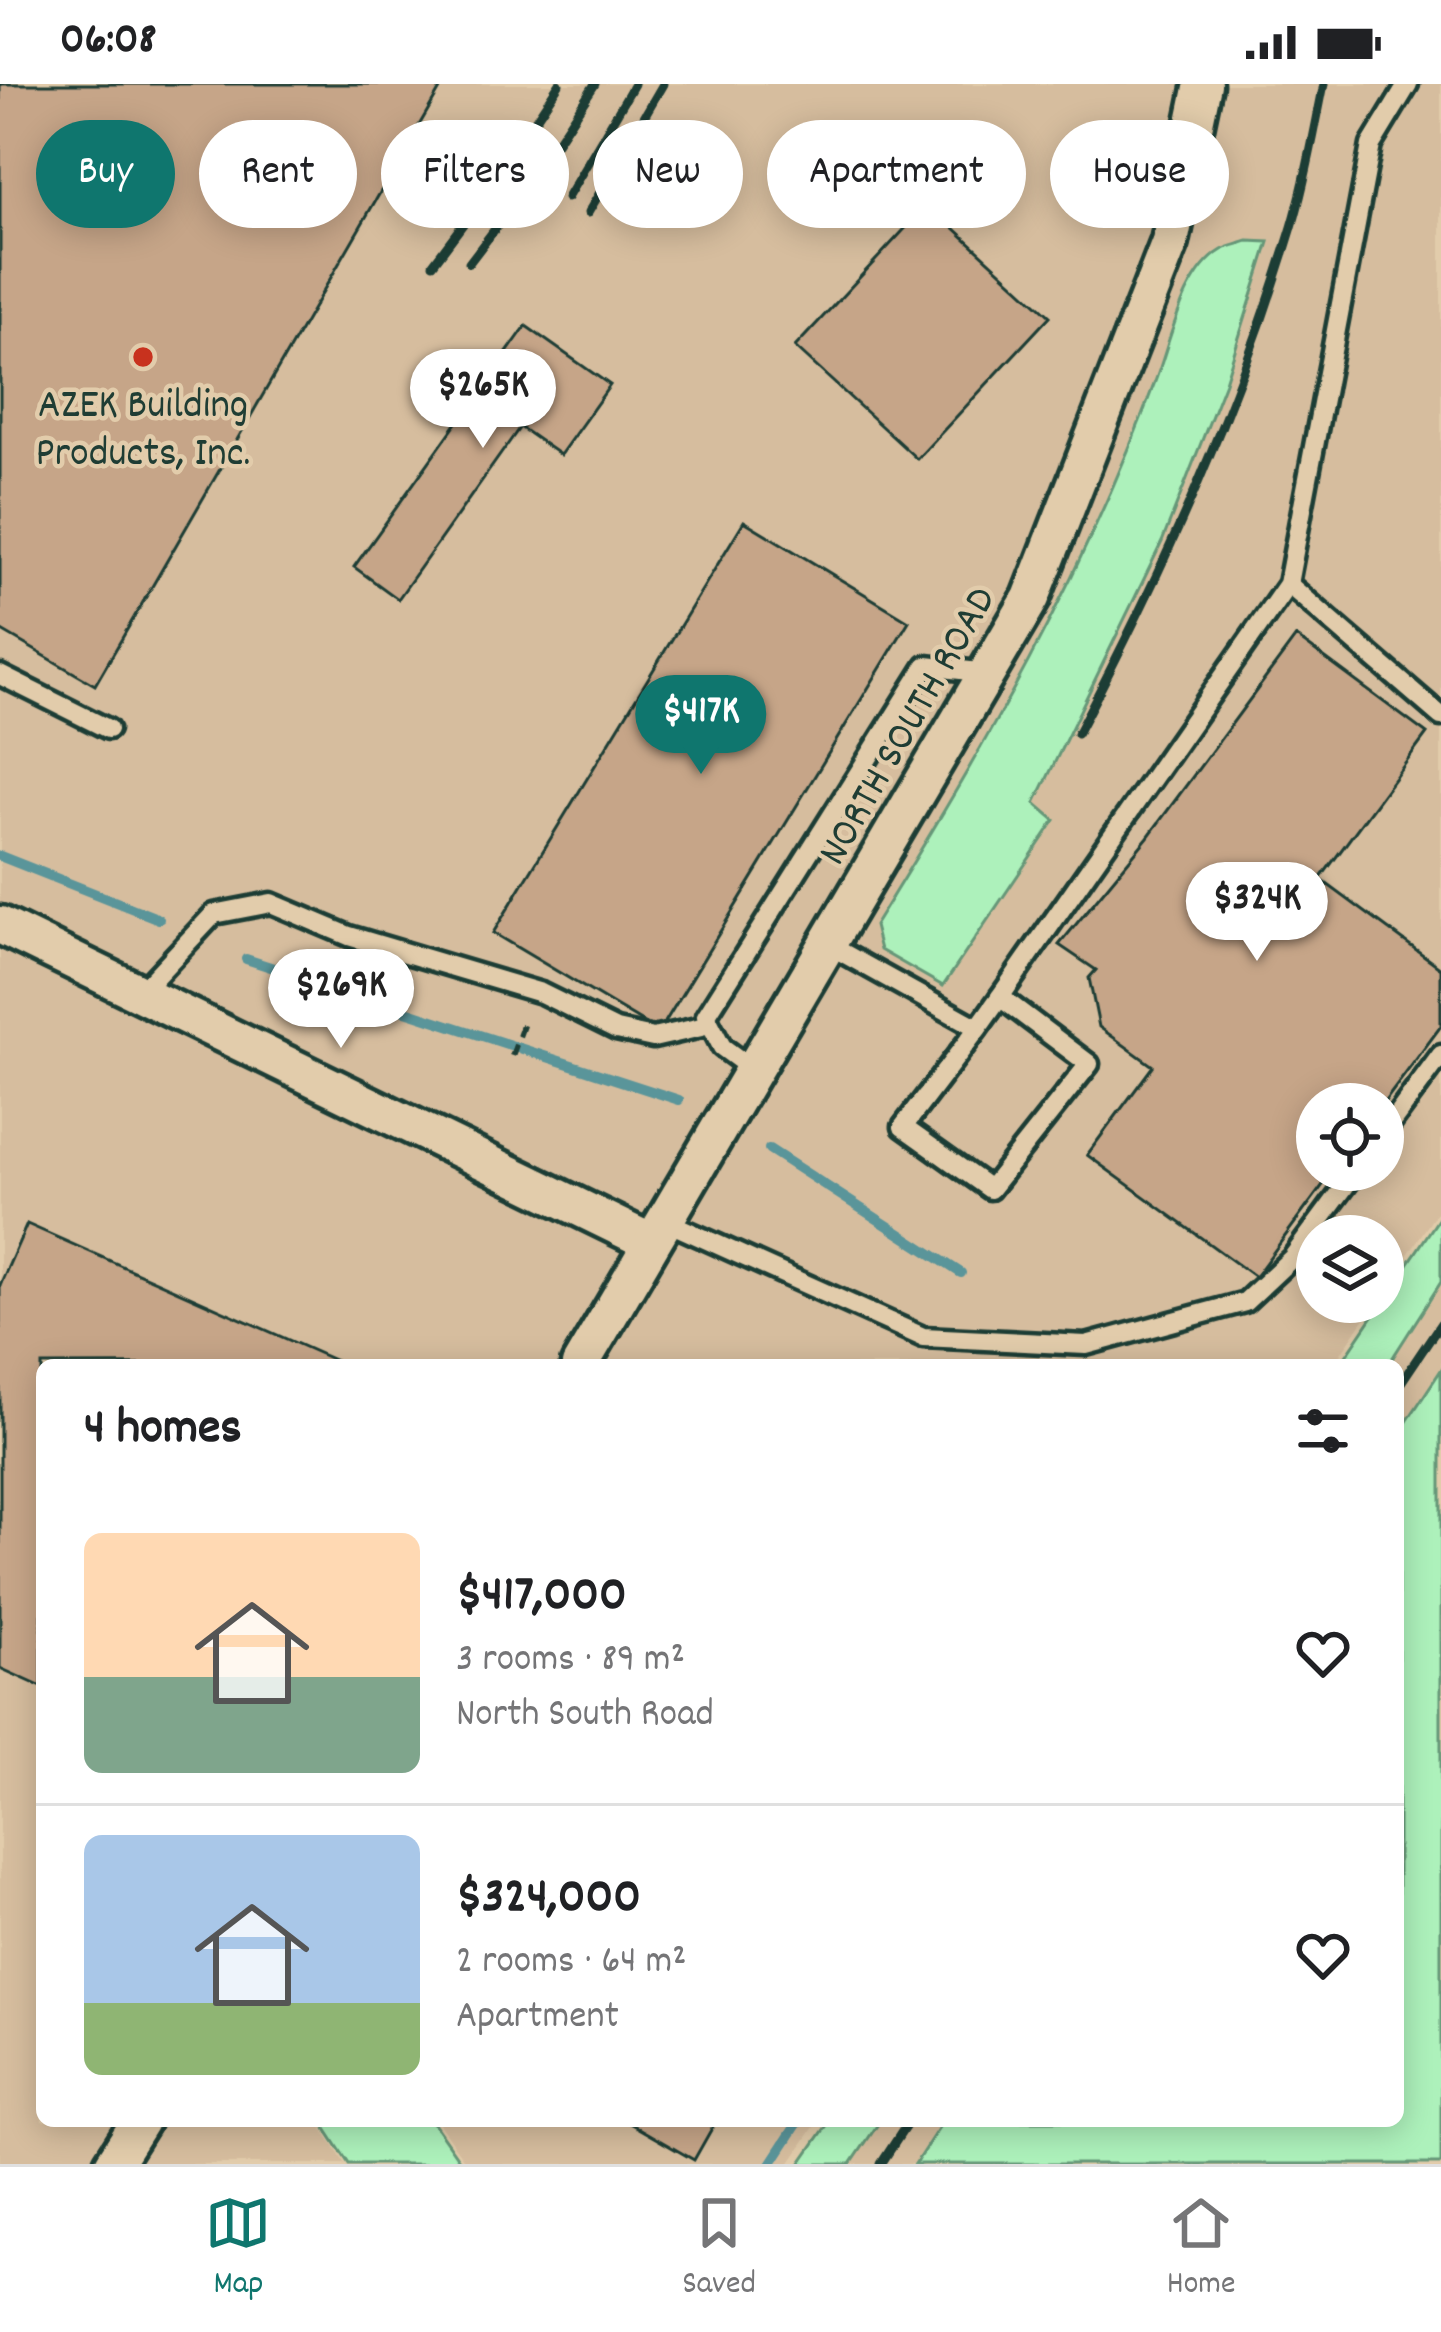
<!DOCTYPE html>
<html lang="en">
<head>
<meta charset="utf-8">
<style>
	:root { --surface:#fff; --page:#f2f2f2; --text:#202124; --muted:#757577; --line:#e0e0e0; --accent:#0f766e }
	body { margin:0; font-family:Dekko,sans-serif; background:var(--page); color:var(--text); height:100vh; display:flex; flex-direction:column; font-size:45px; white-space:nowrap }
	* { box-sizing:border-box; margin:0 }
	p { font-size:39px; color:var(--muted) }
	.icon { flex:none; width:66px; height:66px; fill:none; stroke:currentColor; stroke-width:2; stroke-linecap:round; stroke-linejoin:round }
	.map { position:relative; flex:1; overflow:hidden }
	.drawer { position:absolute; left:36px; top:1275px; width:1368px; height:768px; display:flex; flex-direction:column; background:var(--surface); border-radius:18px; box-shadow:0 6px 30px #0003 }
	.drawer>* { flex:none }
	.hud { position:absolute; left:36px; top:36px; width:1371px; height:108px; display:flex; gap:24px }
	.controls { position:absolute; left:1296px; top:999px; display:grid; gap:24px }
	.controls a { display:grid; place-items:center; width:108px; height:108px; border-radius:50%; background:var(--surface); box-shadow:0 6px 30px #0003; font-size:60px }
	.price { position:absolute; translate:-50% -102px; padding:0 27px; border-radius:42px; background:#fff; color:#222; font-size:39px; line-height:78px; filter:drop-shadow(0 3px 6px #0008) }
	.price::after { content:''; position:absolute; left:50%; top:72px; width:36px; height:27px; margin-left:-18px; background:inherit; clip-path:polygon(0 0,100% 0,50% 100%) }
	.price.selected { background:var(--accent); color:#fff }
	ul { padding:0; list-style:none }
	li { display:flex; align-items:center; gap:36px; height:300px; padding:0 48px }
	li+li { border-top:3px solid var(--line) }
	li span { display:grid; place-items:center; flex:none; width:336px; height:240px; border-radius:18px; color:#555 }
	li>.icon { margin-inline-start:auto }
	span .icon { width:144px; height:144px; fill:#fffc; stroke-width:1 }
	li b { font-size:51px }
	h2 { display:flex; justify-content:space-between; align-items:center; height:144px; padding:0 48px; font-size:51px }
	.pill { padding:0 42px; border-radius:54px; background:var(--surface); box-shadow:0 6px 30px #0003; font-size:42px; line-height:108px }
	.pill.selected { background:var(--accent); color:#fff }
	.status { display:flex; justify-content:space-between; align-items:center; height:84px; padding:0 60px; background:var(--surface); direction:ltr }
	.status svg { height:33px; fill:currentColor }
	.tab-bar { display:flex; justify-content:space-around; align-items:center; height:168px; border-top:3px solid var(--line); background:var(--surface); font-size:33px; color:var(--muted) }
	.tab-bar a { display:grid; justify-items:center; gap:6px }
	.tab-bar .selected { color:var(--accent) }
	.map>svg:first-child { display:block }
	.built { fill:#d6bd9e; fill-rule:evenodd }
	.green { fill:#adf1bb; stroke:#669778; stroke-width:3 }
	.lines { fill:none; stroke-linecap:round; stroke-linejoin:round }
	.stream { stroke:#5a959a; stroke-width:10 }
	.building { fill:#c6a588; stroke:#1f3d34; stroke-width:3 }
	.service-casing { stroke:#1f3d34; stroke-width:27 }
	.minor-casing { stroke:#1f3d34; stroke-width:45 }
	.path { stroke:#1f3d34; stroke-width:6; stroke-dasharray:12 9; stroke-linecap:butt }
	.service { stroke:#e2ccab; stroke-width:18 }
	.minor { stroke:#e2ccab; stroke-width:36 }
	.rail { stroke:#1f3d34; stroke-width:9 }
	.poi-dot { fill:#c8321e; stroke:#e2ccab; stroke-width:4.5 }
	.labels { text-anchor:middle; stroke-width:9; stroke-linejoin:round; paint-order:stroke }
	.poi-label { font-size:42px; fill:#1f3d34; stroke:#e2ccab }
	.street-label { font-size:42px; fill:#1f3d34; stroke:#e2ccab }
</style>
</head>
<body>
<div class="status"><b>06:08</b><svg viewBox="0 0 49 12"><path d="M0 12V9h3v3zM5 12V6h3v6zM10 12V3h3v9zM15 12V0h3v12zM26 1h20v11H26zM47 4h2v5h-2z"/></svg></div>
<div class="map">
<svg width="1441" height="2080" viewBox="0 0 1441 2080">
	<rect width="100%" height="100%" fill="#e2ccab"/>
	<filter id="ink" filterUnits="userSpaceOnUse"><feTurbulence type="fractalNoise" baseFrequency=".00833" numOctaves="2"/><feDisplacementMap in="SourceGraphic" scale="24" xChannelSelector="R" yChannelSelector="G"/><feConvolveMatrix kernelMatrix="1 2 1 2 8 2 1 2 1" color-interpolation-filters="sRGB"/></filter>
	<g filter="url(#ink)">
		<!-- built -->
		<g class="built">
			<path d="M0,0H1441V1122L1383,1207V1152H1317V1218H1376L1333,1281H42V2037H318L345,2080H0ZM1317,1020H1383V1086H1317Z"/>
			<path d="M1441,1198V1286L1398,1351V1281H1388Z"/>
			<path d="M437,2037H818L789,2080H467Z"/>
			<path d="M880,2037H943L915,2080H851Z"/>
		</g>
		<!-- green -->
		<g class="green">
			<path d="M1248,157L1269,158L1225,298L1162,458L1035,719L1055,736L943,902L880,866L874,842C984,665 1084,491 1156,295C1171,255 1183,189 1222,166C1229,162 1240,160 1248,157Z"/>
			<path d="M1441,1131V1198L1388,1281H1340Z"/>
			<path d="M1441,1286V2080H915L943,2037H1398V1351Z"/>
			<path d="M321,2037H432L462,2080H349Z"/>
			<path d="M830,2037H880L851,2080H800Z"/>
		</g>
		<g class="lines">
			<!-- stream -->
			<g class="stream">
				<path d="M0,772L159,835"/>
				<path d="M246,875L679,1016"/>
				<path d="M769,1065L961,1189"/>
				<path d="M771,2080L799,2037"/>
			</g>
		</g>
		<!-- building -->
		<g class="building">
			<path d="M0,0H443L95,601L0,546Z"/>
			<path d="M928,120L1050,232L917,375L795,263Z"/>
			<path d="M526,242L610,301L560,371L520,343L398,515L354,483Z"/>
			<path d="M744,437L909,537L659,948L493,849Z"/>
			<path d="M1296,553L1427,650L1320,795L1441,884V942L1383,1020H1317V1086H1334L1255,1193L1087,1071L1153,982L1099,943L1089,894L1096,886L1059,861L1148,753Z"/>
			<path d="M27,1140L343,1280L42,1281V1603L0,1584V1201Z"/>
			<path d="M626,2037H716L694,2076Z"/>
		</g>
		<g class="lines">
			<!-- service casing -->
			<g class="service-casing">
				<g id="service">
					<path d="M1288,500L1441,632"/>
					<path d="M0,591L108,645"/>
					<path d="M827,860L978,944L903,1043L990,1105L1089,980L1000,913L978,944"/>
					<path d="M140,909L214,830L271,819L349,852L541,909L616,946L653,954L710,941"/>
					<path d="M1000,913L1288,500L1371,61L1408,0"/>
					<path d="M752,985L722,963L706,932L926,582L987,589"/>
					<path d="M1383,1050L1441,971"/>
					<path d="M663,1136L923,1253L1086,1261L1245,1218L1292,1174L1357,1086"/>
				</g>
			</g>
			<!-- minor casing -->
			<g class="minor-casing">
				<g id="minor">
					<path d="M0,841L650,1158"/>
					<path d="M580,1281L1031,514L1170,158L1203,0"/>
					<path d="M113,2080L140,2037"/>
				</g>
			</g>
			<!-- path -->
			<path class="path" d="M512,972L526,933"/>
			<!-- service -->
			<use href="#service" class="service"/>
			<!-- minor -->
			<use href="#minor" class="minor"/>
			<!-- rail -->
			<g class="rail">
				<path d="M567,114L634,0"/>
				<path d="M588,129L663,0"/>
				<path d="M469,179L527,103L595,0"/>
				<path d="M433,180L490,104L559,0"/>
				<path d="M1077,650C1164,486 1238,321 1292,143C1306,97 1314,48 1324,0"/>
				<path d="M1398,1303L1441,1239"/>
				<path d="M881,2080L909,2037"/>
			</g>
		</g>
	</g>
	<!-- markers -->
	<circle class="poi-dot" cx="143" cy="273" r="12"/>
	<g class="labels">
		<!-- poi labels -->
		<g class="poi-label">
			<text x="143" y="332">AZEK Building<tspan x="143" dy="48">Products, Inc.</tspan></text>
		</g>
		<!-- street labels -->
		<g class="street-label">
			<text transform="translate(904 640) rotate(-60)" y="15">NORTH SOUTH ROAD</text>
		</g>
	</g>
</svg>
<div class="controls">
<a><svg class="icon" aria-label="locate" viewBox="0 0 24 24"><circle cx="12" cy="12" r="6"/><path d="M12 2v4M12 18v4M2 12h4M18 12h4"/></svg></a>
<a><svg class="icon" aria-label="layers" viewBox="0 0 24 24"><path d="M12 4l9 5-9 5-9-5zM3 14l9 5 9-5"/></svg></a>
</div>
<b class="price" style="left:483px;top:367px">$265K</b>
<b class="price selected" style="left:701px;top:693px">$417K</b>
<b class="price" style="left:1257px;top:880px">$324K</b>
<b class="price" style="left:341px;top:967px">$269K</b>
<div class="hud">
<a class="pill selected">Buy</a>
<a class="pill">Rent</a>
<a class="pill">Filters</a>
<a class="pill">New</a>
<a class="pill">Apartment</a>
<a class="pill">House</a>
</div>
<section class="drawer">
<h2>4 homes<svg class="icon" aria-label="filters" viewBox="0 0 24 24"><path d="M4 7h16M4 17h16"/><circle cx="9" cy="7" r="2"/><circle cx="15" cy="17" r="2"/></svg></h2>
<ul>
<li><span style="background:linear-gradient(#ffd9b3 60%,#7fa58c 0)"><svg class="icon" aria-label="home" viewBox="0 0 24 24"><path d="M3 11l9-7 9 7M6 9v11h12V9"/></svg></span><div><b>$417,000</b><p>3 rooms · 89 m²</p><p>North South Road</p></div><svg class="icon" aria-label="heart" viewBox="0 0 24 24"><path d="M12 20l-8-8c-3-5 5-10 8-4 3-6 11-1 8 4z"/></svg></li>
<li><span style="background:linear-gradient(#a9c7e8 70%,#8fb573 0)"><svg class="icon" aria-label="home" viewBox="0 0 24 24"><path d="M3 11l9-7 9 7M6 9v11h12V9"/></svg></span><div><b>$324,000</b><p>2 rooms · 64 m²</p><p>Apartment</p></div><svg class="icon" aria-label="heart" viewBox="0 0 24 24"><path d="M12 20l-8-8c-3-5 5-10 8-4 3-6 11-1 8 4z"/></svg></li>
</ul>
</section>
</div>
<nav class="tab-bar">
<a class="selected"><svg class="icon" aria-label="map" viewBox="0 0 24 24"><path d="M3 6l6-2 6 2 6-2v14l-6 2-6-2-6 2zM9 4v14M15 6v14"/></svg>Map</a>
<a><svg class="icon" aria-label="saved" viewBox="0 0 24 24"><path d="M7 4h10v16l-5-4-5 4z"/></svg>Saved</a>
<a><svg class="icon" aria-label="home" viewBox="0 0 24 24"><path d="M3 11l9-7 9 7M6 9v11h12V9"/></svg>Home</a>
</nav>
</body>
</html>
